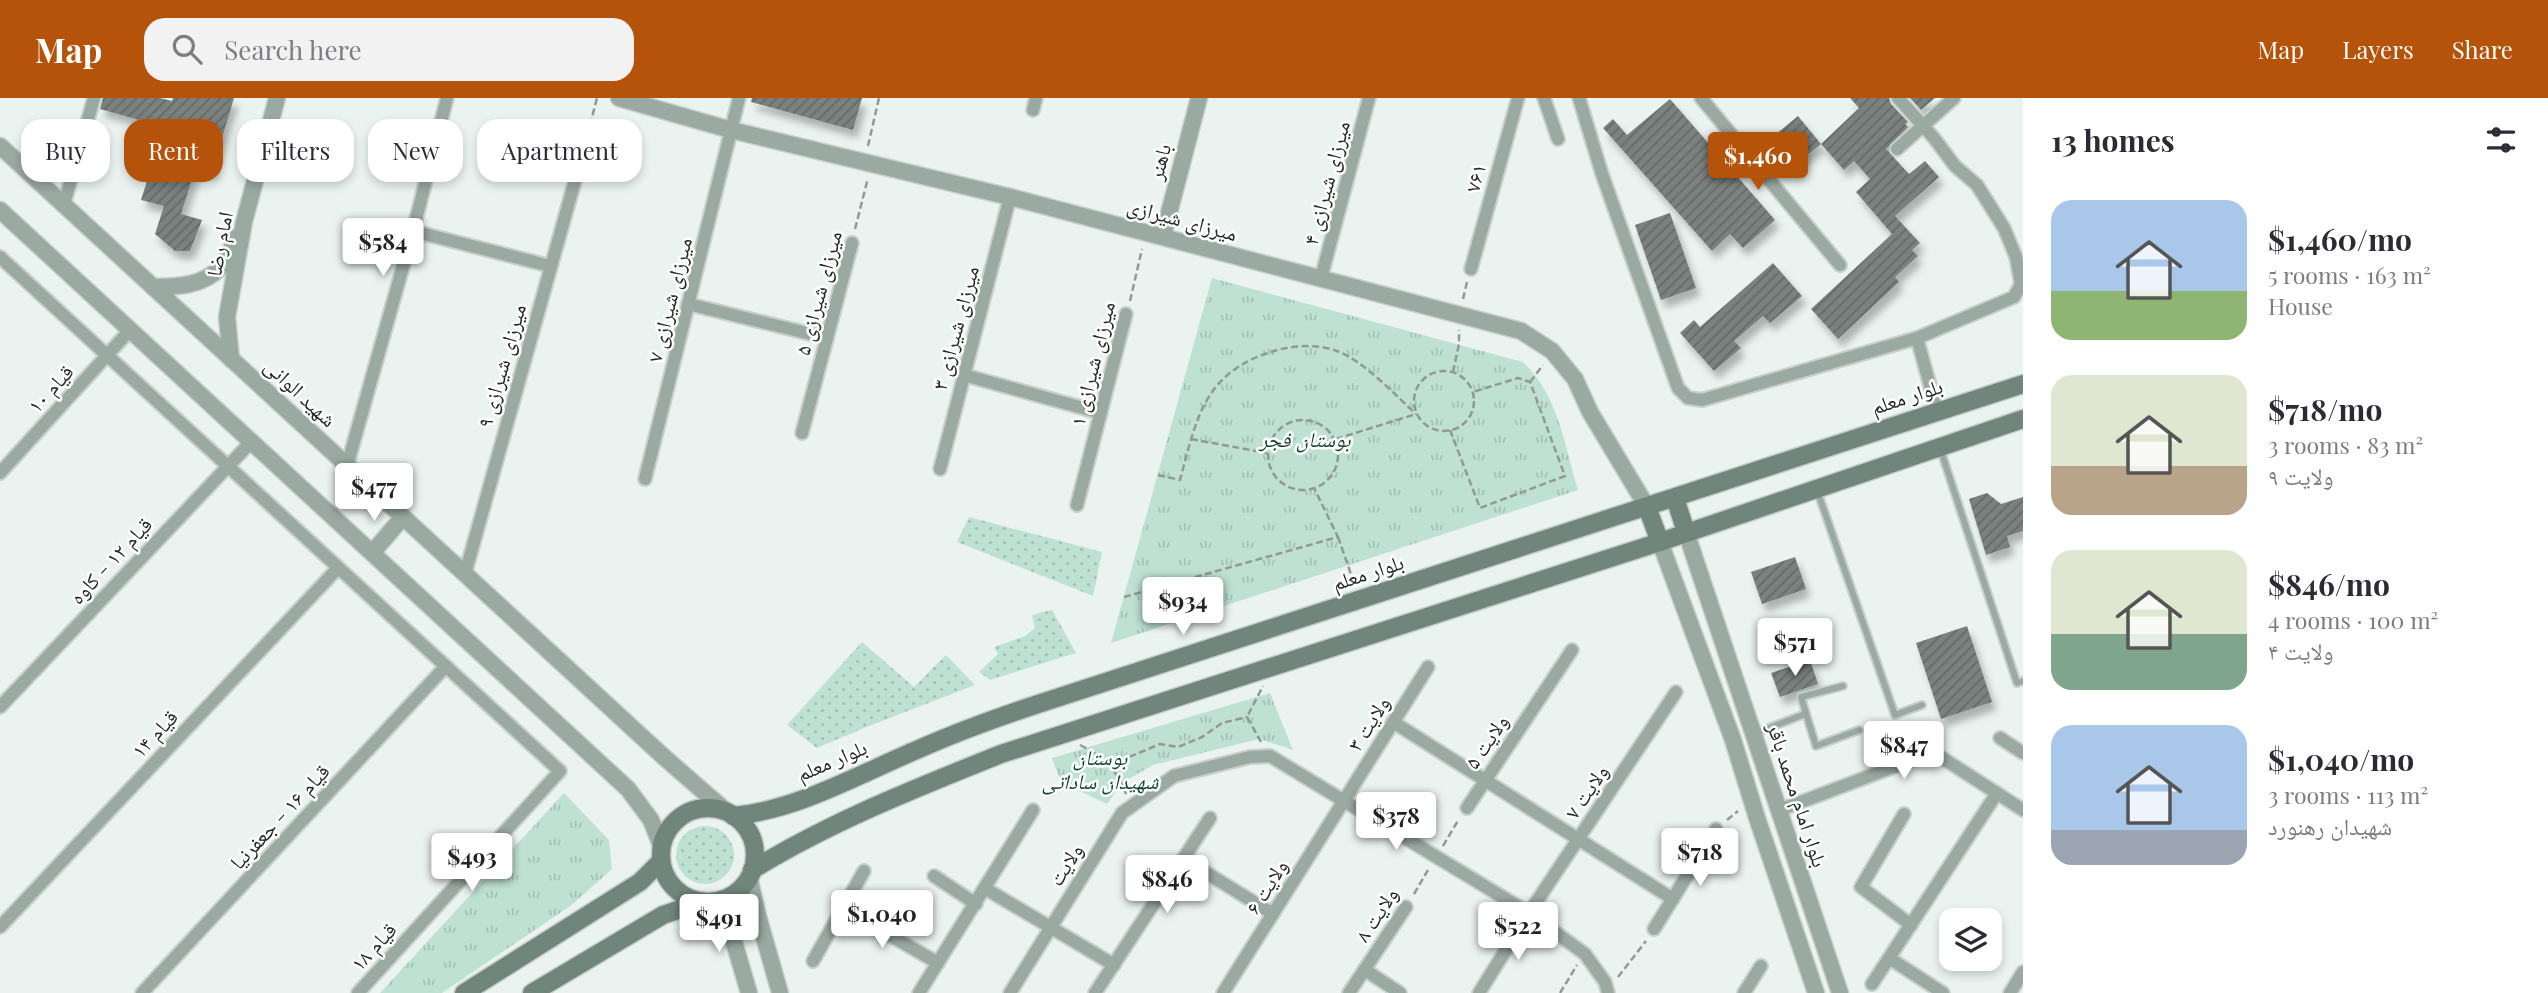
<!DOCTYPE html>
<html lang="en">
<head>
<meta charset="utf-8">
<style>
	:root { --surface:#fff; --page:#f2f2f3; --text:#2b2b33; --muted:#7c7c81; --accent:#b45309 }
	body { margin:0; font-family:"Playfair Display","Noto Naskh Arabic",serif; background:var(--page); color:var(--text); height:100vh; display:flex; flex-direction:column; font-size:26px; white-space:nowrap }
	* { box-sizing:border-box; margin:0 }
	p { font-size:23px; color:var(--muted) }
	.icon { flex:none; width:38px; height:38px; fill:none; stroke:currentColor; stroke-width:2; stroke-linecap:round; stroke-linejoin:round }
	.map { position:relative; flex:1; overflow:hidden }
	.panel { display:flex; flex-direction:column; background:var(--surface); width:525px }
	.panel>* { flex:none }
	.guide { position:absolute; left:21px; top:21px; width:665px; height:63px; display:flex; gap:14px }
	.fabs { position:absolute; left:1939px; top:810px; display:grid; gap:14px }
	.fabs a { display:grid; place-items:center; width:63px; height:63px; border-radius:14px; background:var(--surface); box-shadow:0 4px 10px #0003; font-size:35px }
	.price { position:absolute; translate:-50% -60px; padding:0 16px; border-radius:7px; background:#fff; color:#222; font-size:23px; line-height:46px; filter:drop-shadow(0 2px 4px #0008) }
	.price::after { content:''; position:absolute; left:50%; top:42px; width:21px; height:16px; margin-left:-10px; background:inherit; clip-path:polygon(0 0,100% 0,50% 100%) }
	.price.on { background:var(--accent); color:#fff }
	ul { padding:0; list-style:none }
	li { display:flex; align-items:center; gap:21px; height:175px; padding:0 28px }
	li span { display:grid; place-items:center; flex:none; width:196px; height:140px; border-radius:21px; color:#555 }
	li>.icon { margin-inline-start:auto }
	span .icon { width:84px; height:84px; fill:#fffc; stroke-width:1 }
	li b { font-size:30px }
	h2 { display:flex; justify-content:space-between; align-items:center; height:84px; padding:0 28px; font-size:30px }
	.chip { padding:0 24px; border-radius:21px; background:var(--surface); box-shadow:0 4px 10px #0003; font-size:24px; line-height:63px }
	.chip.on { background:var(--accent); color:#fff }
	header { display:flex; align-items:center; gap:42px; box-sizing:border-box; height:98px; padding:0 35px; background:var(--accent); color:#fff }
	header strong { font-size:33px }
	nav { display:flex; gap:38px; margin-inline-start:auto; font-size:24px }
	.search { width:490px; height:63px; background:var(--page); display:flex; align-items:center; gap:18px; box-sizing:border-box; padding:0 24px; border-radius:21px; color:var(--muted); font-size:26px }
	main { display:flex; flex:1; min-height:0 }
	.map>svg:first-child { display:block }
	.grass { fill:url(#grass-dots) }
	.park { fill:url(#park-tufts) }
	.building { fill:url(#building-hatch); filter:url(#shadow) }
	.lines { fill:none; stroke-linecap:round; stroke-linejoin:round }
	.service-casing { stroke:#c8cfcc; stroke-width:10 }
	.minor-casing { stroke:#c8cfcc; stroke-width:16 }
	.tertiary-casing { stroke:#c8cfcc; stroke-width:19 }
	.secondary-casing { stroke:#c8cfcc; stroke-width:21 }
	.path { stroke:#929895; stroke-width:2.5; stroke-dasharray:7 3.5; stroke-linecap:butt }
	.service { stroke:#9aa9a2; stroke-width:6 }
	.minor { stroke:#9aa9a2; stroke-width:12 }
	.tertiary { stroke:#9aa9a2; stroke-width:16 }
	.secondary { stroke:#70867d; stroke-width:18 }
	.labels { text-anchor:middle; stroke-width:5; stroke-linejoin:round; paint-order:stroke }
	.street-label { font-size:21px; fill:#262927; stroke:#fcfffd }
	.park-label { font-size:21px; font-style:italic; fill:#154536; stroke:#fcfffd }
</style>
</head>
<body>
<header>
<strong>Map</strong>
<div class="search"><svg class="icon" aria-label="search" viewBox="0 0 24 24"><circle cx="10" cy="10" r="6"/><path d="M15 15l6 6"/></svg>Search here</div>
<nav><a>Map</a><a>Layers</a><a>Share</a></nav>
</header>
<main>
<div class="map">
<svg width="2023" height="895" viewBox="0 0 2023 895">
	<defs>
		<pattern id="grass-dots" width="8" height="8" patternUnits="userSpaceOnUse" patternTransform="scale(1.75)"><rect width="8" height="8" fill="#bee1d3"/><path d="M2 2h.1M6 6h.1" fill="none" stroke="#a3c1b5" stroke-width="1.8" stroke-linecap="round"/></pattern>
		<pattern id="park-tufts" width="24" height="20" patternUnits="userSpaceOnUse" patternTransform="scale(1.75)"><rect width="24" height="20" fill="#bee1d3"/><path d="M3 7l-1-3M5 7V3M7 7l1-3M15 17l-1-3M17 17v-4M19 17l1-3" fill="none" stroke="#a3c1b5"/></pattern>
		<pattern id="building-hatch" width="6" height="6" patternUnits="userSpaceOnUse" patternTransform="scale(1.75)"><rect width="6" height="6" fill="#7a817e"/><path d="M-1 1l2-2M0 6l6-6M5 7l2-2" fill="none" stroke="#646a67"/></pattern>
		<filter id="shadow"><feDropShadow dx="4.5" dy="8" stdDeviation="3.5" flood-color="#0004"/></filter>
	</defs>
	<rect width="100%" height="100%" fill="#ebf3f0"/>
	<!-- grass -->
	<g class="grass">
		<path d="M969,419L1102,454L1093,498L957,444Z"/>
		<path d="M1052,512L1076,555L990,582L979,574L998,556L994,549L1025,538L1035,530L1032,517Z"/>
		<path d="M862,544L914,589L946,557L975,587L864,630L817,650L787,627Z"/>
		<circle cx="705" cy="757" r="29"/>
	</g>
	<!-- park -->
	<g class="park">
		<path d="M1212,180L1523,264C1558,296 1565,349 1578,392L1111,545Z"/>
		<path d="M1270,595L1293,652L1259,641L1153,667L1122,685L1107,706L1061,684L1052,660Z"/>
		<path d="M564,695L609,742L612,771L573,806L442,895H380Z"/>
	</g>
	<!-- building -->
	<g class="building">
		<path d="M103,0H160L172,3L173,0H234L212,74L196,69L181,116L202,122L190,153H175L155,136L164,108L141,102L164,29L100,11Z"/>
		<path d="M752,0H862L853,32L751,4Z"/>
		<path d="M1850,0H1889L1891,6L1908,24L1905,26L1908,29L1886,51L1909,76L1925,63L1939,79L1895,118L1920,145L1912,152L1918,158L1895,179L1899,184L1838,241L1811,211L1892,136L1856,94L1870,81L1854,63L1844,72L1821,46L1859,10Z"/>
		<path d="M1910,0H1935L1921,12Z"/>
		<path d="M1670,1L1775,122L1743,150L1730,136L1712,153L1603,30L1613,21L1627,37Z"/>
		<path d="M1798,18L1821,46L1800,63L1796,59L1789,65L1772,45L1778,40L1775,37Z"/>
		<path d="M1670,115L1696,190L1661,202L1635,127Z"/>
		<path d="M1773,165L1802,198L1770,225L1763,218L1734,243L1741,250L1714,273L1680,235L1694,222L1700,229Z"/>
		<path d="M1987,395L2001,406L2023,399V433L2007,438L2010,449L1986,457L1969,401Z"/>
		<path d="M1795,459L1806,491L1762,506L1751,474Z"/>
		<path d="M1967,528L1992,604L1941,621L1916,545Z"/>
		<path d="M1810,562L1818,586L1780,599L1771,575Z"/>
	</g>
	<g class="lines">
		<!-- service casing -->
		<g class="service-casing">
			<g id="service">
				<path d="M1940,350L2017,585L2023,583"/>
				<path d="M1817,392L1895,617L1922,607"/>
				<path d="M1843,588L1801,599L1816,648L1859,632"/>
				<path d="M1756,635L1805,616"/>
			</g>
		</g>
		<!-- minor casing -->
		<g class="minor-casing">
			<g id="minor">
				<path d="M1544,0L1558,41"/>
				<path d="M1579,0L1602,76L1678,290L1688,300L1702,302L1917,240"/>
				<path d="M1701,0L1840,167"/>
				<path d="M1898,0L1934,40L1955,68L1977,87L2004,130L2016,159L2021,186L2014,199L1917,240L1937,313"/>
				<path d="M1033,12L1036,0"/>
				<path d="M1897,51L1954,0"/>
				<path d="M64,106L94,0"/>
				<path d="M413,133L550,168"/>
				<path d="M0,159L560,673L358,895"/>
				<path d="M1471,171L1518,0"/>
				<path d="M1321,180L1369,0"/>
				<path d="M688,206L827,240"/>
				<path d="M964,277L1101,315"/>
				<path d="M802,335L852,145"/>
				<path d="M347,368L413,133L447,0"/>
				<path d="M940,371L1010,99"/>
				<path d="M0,375L130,232"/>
				<path d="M645,381L739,0"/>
				<path d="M1077,407L1126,216"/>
				<path d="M465,476L578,72"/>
				<path d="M0,609L251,344"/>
				<path d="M1393,624L1673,801"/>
				<path d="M2000,640L2023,655"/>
				<path d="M1467,710L1572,552"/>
				<path d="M1780,712L1933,654L2023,712"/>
				<path d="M1904,716L1861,789L1911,827"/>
				<path d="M1184,761L1273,816"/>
				<path d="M934,778L976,806"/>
				<path d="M986,791L1114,867"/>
				<path d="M843,810L938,865"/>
				<path d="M0,829L338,470"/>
				<path d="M1654,831L1716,731"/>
				<path d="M1889,860L1943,895"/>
				<path d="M813,863L864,773"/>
				<path d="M1365,872L1400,895"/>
				<path d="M1872,886L1997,695"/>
				<path d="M142,895L446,568"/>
				<path d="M919,895L1033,712"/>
				<path d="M1010,895L1122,715L1174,678L1250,659L1270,658L1529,815L1585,856L1605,884L1608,895"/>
				<path d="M1095,895L1210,720"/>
				<path d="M1223,895L1428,569"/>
				<path d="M1349,895L1406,809"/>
				<path d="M1479,895L1529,815L1676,594"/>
				<path d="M1744,895L1761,868"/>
				<path d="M2010,895L2023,874"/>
			</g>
		</g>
		<!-- tertiary casing -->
		<g class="tertiary-casing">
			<g id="tertiary">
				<path d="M619,0L731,32L1010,99L1521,233L1552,253L1575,281L1590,314L1647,409"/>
				<path d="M0,48L665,660L727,714"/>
				<path d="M0,112L628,691L651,722L662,750"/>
				<path d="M1163,138L1199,0"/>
				<path d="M153,189C177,189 203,188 221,169C228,161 232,148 237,139"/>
				<path d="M231,261L227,219L244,124L277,0"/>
				<path d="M1686,434L1840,895"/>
				<path d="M1660,444L1733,642L1757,720L1816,895"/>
				<path d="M372,455L403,419"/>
				<path d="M749,779L758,818L780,895"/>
				<path d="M713,804L729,827L749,895"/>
			</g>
		</g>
		<!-- secondary casing -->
		<g class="secondary-casing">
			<g id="secondary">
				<path d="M1675,400L1686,434"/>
				<path d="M1647,409L1660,444"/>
				<circle cx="708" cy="757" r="47"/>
				<path d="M733,718C798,712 859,676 919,651C957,634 996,620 1035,607L2023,286"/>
				<path d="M752,772C830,724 916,690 1001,656L1660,444L2023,321"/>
				<path d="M464,895L640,784L661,763"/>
				<path d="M532,895L663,817L701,804"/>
			</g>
		</g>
		<!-- path -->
		<g class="path">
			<path d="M868,48L879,0"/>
			<path d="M582,58L597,0"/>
			<path d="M855,131L868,80"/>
			<path d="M1463,201L1467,184"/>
			<path d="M1130,203L1142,151"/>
			<circle cx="1444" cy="303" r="30"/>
			<path d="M1453,274L1459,246V232"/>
			<path d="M1530,284L1543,267"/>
			<circle cx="1303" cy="357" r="35"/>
			<path d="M1450,332L1480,410L1565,378L1530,284L1518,280L1473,294"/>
			<path d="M1191,341L1267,355"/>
			<path d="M1336,341L1416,316"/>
			<path d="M1158,377L1180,382C1197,319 1204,274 1274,253C1293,247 1318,246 1337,253C1364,263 1394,296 1416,316"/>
			<path d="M1338,439L1354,485"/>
			<path d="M1124,499L1338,439L1314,390"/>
			<path d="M1261,644L1247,619L1263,588"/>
			<path d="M1080,647C1103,659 1117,671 1126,696"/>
			<path d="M1110,667L1160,646L1178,649L1202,639L1222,625L1247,619"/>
			<path d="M1727,722L1738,713"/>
			<path d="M1443,748L1459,721"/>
			<path d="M1414,796L1428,772"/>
			<path d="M1618,879L1646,843"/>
			<path d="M1560,895L1577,867"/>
		</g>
		<!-- service -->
		<use href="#service" class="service"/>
		<!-- minor -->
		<use href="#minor" class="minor"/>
		<!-- tertiary -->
		<use href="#tertiary" class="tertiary"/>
		<!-- secondary -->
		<use href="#secondary" class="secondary"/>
	</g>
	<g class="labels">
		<!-- street labels -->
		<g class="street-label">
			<text transform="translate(1160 64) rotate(-75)" y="7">باهنر</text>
			<text transform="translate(1476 80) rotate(-75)" y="7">۷۶۱</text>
			<text transform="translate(1327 85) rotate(-75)" y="7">میرزای شیرازی ۴</text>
			<text transform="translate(1182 122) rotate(15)" y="7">میرزای شیرازی</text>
			<text transform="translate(220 146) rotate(-79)" y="7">امام رضا</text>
			<text transform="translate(819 195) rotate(-75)" y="7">میرزای شیرازی ۵</text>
			<text transform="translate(670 202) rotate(-76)" y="7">میرزای شیرازی ۷</text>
			<text transform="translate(956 230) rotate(-75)" y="7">میرزای شیرازی ۳</text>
			<text transform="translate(1093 266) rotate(-76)" y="7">میرزای شیرازی ۱</text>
			<text transform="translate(502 268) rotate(-74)" y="7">میرزای شیرازی ۹</text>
			<text transform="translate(51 291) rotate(-48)" y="7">قیام ۱۰</text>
			<text transform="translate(300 295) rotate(43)" y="7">شهید الوانی</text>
			<text transform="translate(1907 299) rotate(-18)" y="7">بلوار معلم</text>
			<text transform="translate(111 463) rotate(-47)" y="7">قیام ۱۲ - کاوه</text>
			<text transform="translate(1368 475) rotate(-18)" y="7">بلوار معلم</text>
			<text transform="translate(1369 626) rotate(-58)" y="7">ولایت ۳</text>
			<text transform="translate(155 636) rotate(-47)" y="7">قیام ۱۴</text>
			<text transform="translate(1487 644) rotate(-56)" y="7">ولایت ۵</text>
			<text transform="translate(832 663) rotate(-23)" y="7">بلوار معلم</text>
			<text transform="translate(1587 694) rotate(-56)" y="7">ولایت ۷</text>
			<text transform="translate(1797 697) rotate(72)" y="7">بلوار امام محمد باقر</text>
			<text transform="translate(280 719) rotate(-47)" y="7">قیام ۱۶ - جعفرنیا</text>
			<text transform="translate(1066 767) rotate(-58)" y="7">ولایت</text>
			<text transform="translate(1267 789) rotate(-58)" y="7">ولایت ۶</text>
			<text transform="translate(1377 817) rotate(-57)" y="7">ولایت ۸</text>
			<text transform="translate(374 849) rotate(-48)" y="7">قیام ۱۸</text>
		</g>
		<!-- park labels -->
		<g class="park-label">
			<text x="1305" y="349">بوستان فجر</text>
			<text x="1100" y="667">بوستان<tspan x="1100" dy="24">شهیدان ساداتی</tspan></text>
		</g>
	</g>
</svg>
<div class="fabs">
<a><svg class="icon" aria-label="layers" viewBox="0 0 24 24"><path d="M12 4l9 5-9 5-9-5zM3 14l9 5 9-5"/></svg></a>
</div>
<b class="price on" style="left:1758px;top:94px">$1,460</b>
<b class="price" style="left:383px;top:180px">$584</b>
<b class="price" style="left:374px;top:425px">$477</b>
<b class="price" style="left:1183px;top:539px">$934</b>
<b class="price" style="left:1795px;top:580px">$571</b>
<b class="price" style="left:1904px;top:683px">$847</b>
<b class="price" style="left:1396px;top:754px">$378</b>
<b class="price" style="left:1700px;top:790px">$718</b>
<b class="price" style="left:472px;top:795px">$493</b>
<b class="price" style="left:1167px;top:817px">$846</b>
<b class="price" style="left:882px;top:852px">$1,040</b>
<b class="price" style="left:719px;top:856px">$491</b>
<b class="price" style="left:1518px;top:864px">$522</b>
<div class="guide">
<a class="chip">Buy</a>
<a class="chip on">Rent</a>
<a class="chip">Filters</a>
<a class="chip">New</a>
<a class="chip">Apartment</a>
</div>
</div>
<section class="panel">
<h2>13 homes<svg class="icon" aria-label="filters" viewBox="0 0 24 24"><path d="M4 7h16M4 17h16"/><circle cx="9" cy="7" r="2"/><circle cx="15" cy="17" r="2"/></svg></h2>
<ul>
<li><span style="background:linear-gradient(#a9c7e8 65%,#8fb573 0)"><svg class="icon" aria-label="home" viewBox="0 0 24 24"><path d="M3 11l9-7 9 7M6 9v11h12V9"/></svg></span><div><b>$1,460/mo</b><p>5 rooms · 163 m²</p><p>House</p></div></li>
<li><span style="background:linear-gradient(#dfe7d0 65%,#b9a48a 0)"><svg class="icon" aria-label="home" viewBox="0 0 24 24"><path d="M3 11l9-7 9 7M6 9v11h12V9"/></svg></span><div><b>$718/mo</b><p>3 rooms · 83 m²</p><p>ولایت ۹</p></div></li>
<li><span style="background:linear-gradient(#dfe7d0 60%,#7fa58c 0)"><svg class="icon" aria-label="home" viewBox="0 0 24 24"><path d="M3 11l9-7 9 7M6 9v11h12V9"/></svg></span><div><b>$846/mo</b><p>4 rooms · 100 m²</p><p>ولایت ۴</p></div></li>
<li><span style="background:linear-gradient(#a9c7e8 75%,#9aa5b1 0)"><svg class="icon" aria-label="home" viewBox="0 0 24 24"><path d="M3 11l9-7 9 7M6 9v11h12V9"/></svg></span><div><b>$1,040/mo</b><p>3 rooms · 113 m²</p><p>شهیدان رهنورد</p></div></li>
</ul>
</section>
</main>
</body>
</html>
